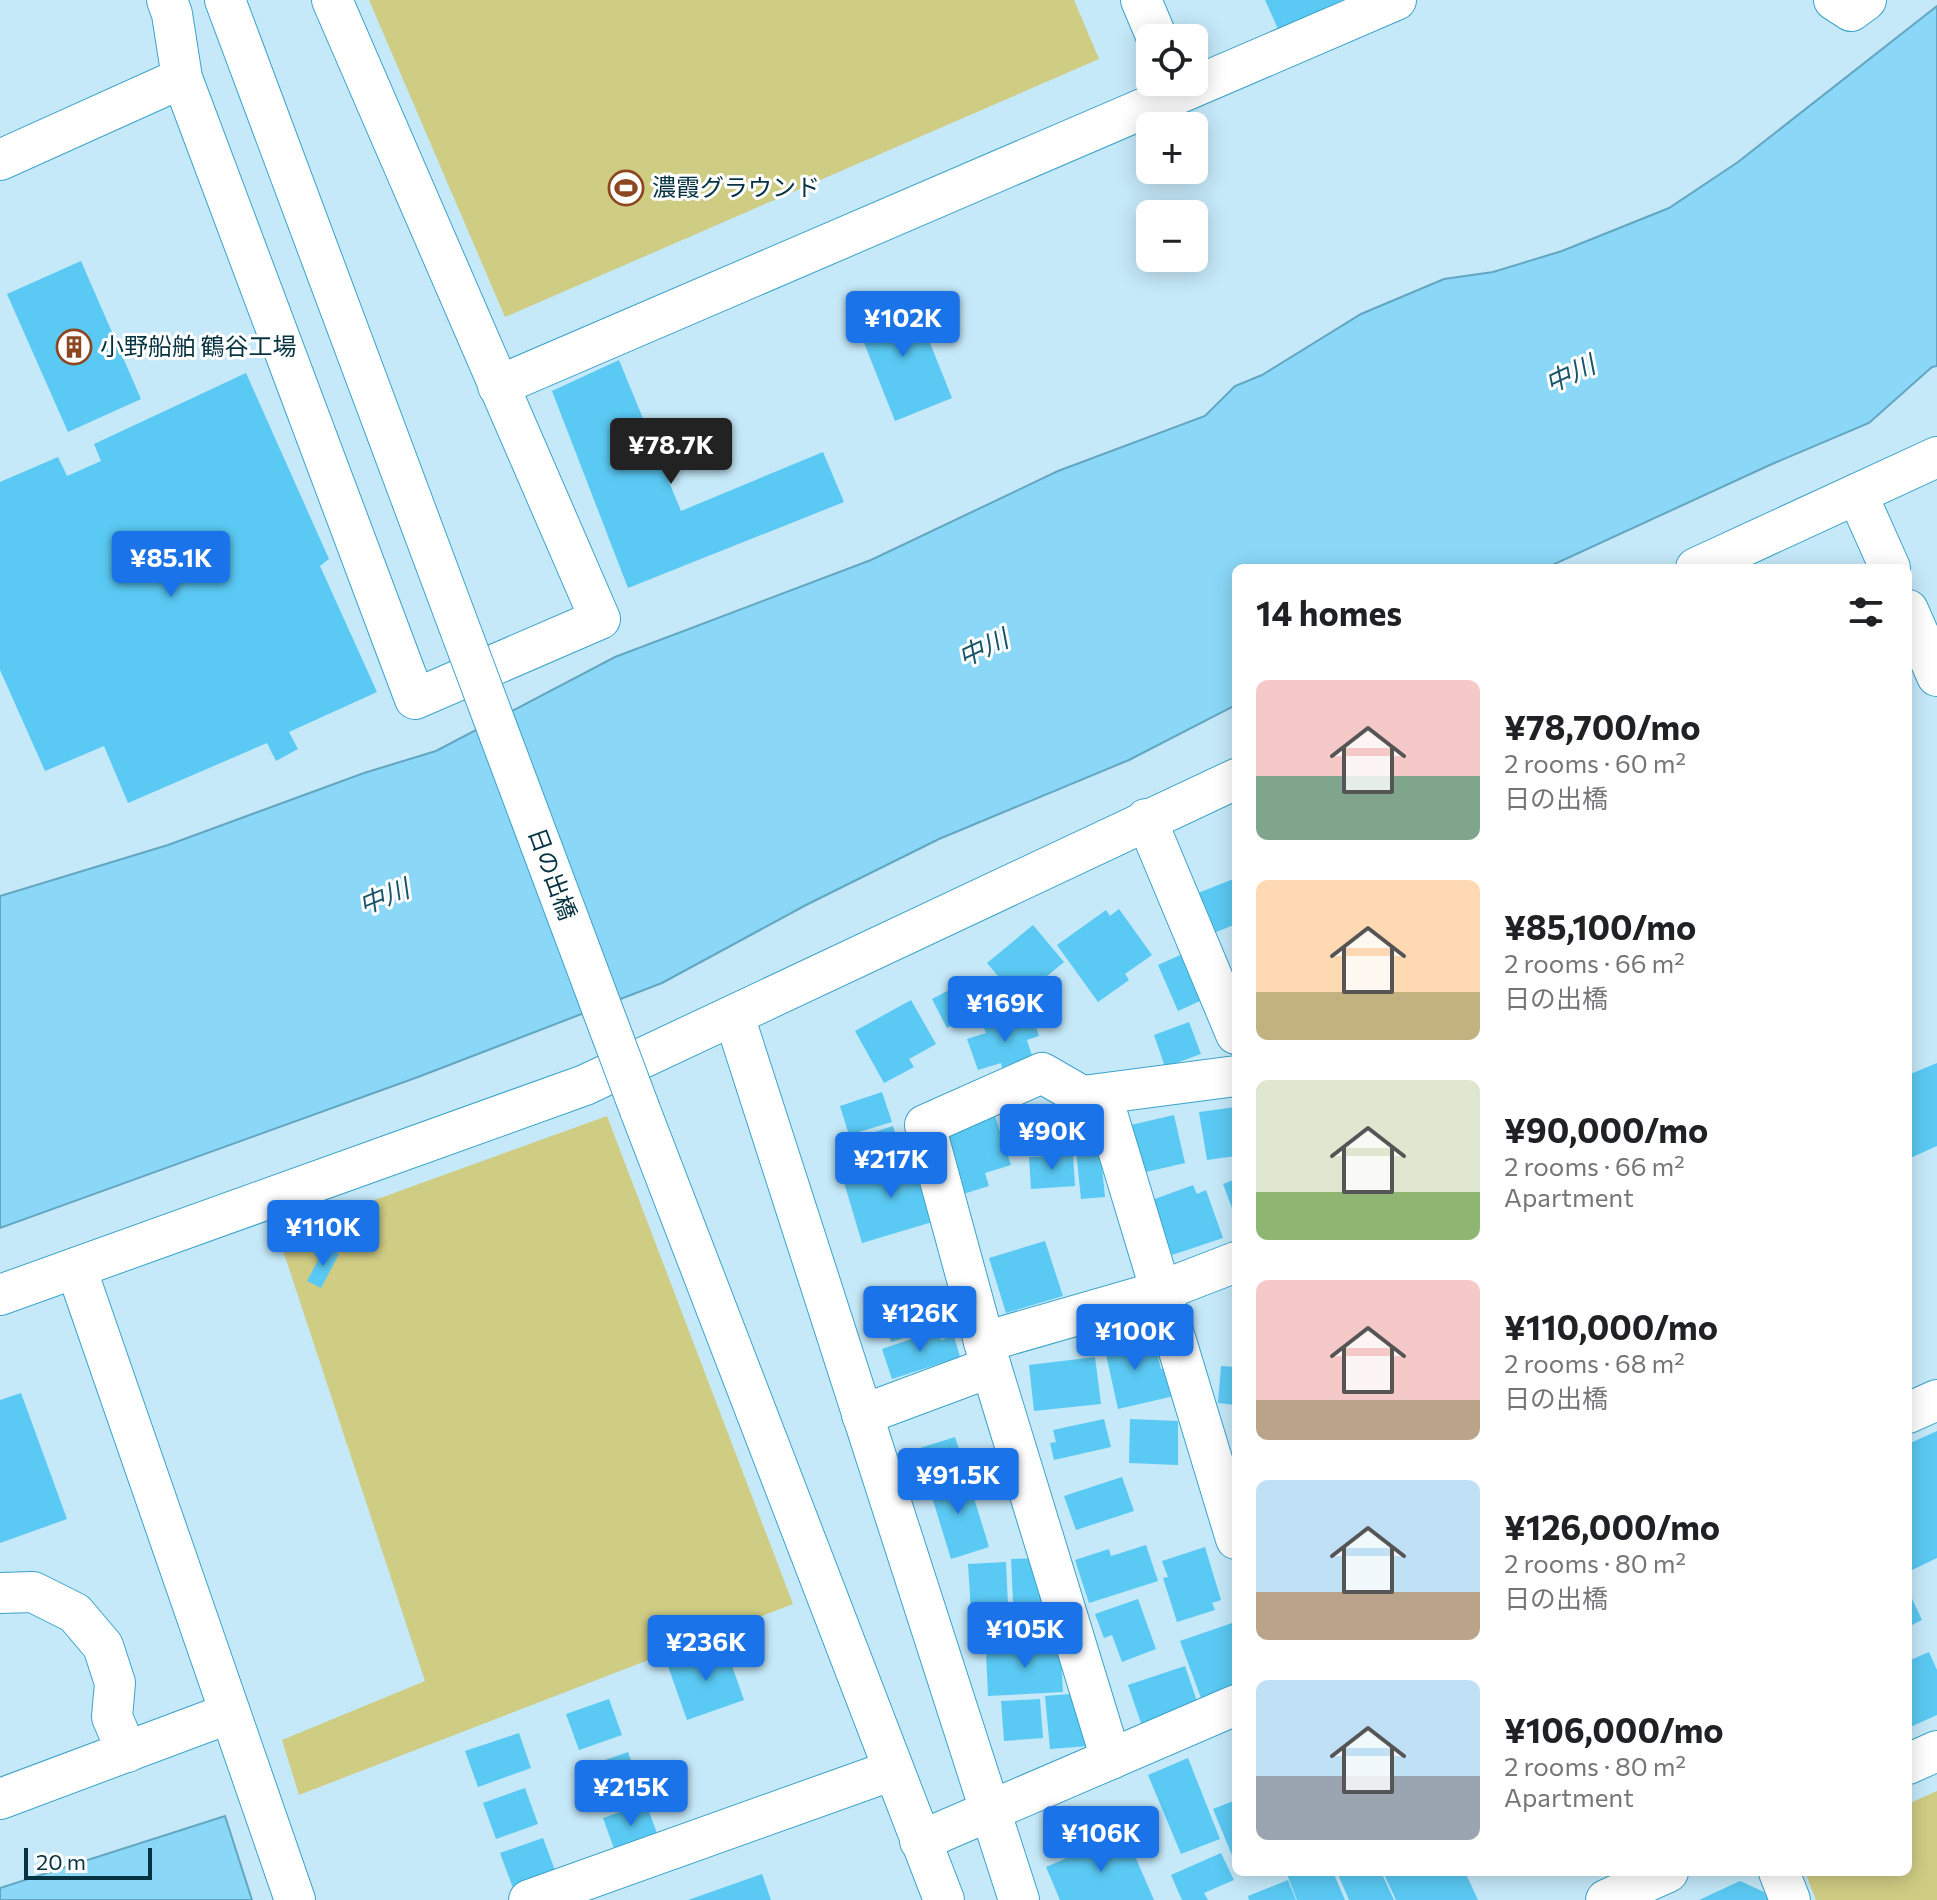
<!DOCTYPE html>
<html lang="en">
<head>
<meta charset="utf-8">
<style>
	:root { --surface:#fff; --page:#f2f2f2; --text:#202124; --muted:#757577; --accent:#1a73e8 }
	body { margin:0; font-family:Commissioner,"Noto Sans JP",sans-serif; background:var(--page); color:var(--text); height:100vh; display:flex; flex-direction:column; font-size:30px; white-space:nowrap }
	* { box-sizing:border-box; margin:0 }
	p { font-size:26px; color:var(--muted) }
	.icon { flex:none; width:44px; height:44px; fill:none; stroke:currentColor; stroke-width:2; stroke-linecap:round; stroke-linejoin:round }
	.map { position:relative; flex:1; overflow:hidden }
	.sheet { position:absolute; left:1232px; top:564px; width:680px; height:1312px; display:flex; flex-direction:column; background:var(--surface); border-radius:12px; box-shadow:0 4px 20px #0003 }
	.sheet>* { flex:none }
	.fabs { position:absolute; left:1136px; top:24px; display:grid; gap:16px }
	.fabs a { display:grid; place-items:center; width:72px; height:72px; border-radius:12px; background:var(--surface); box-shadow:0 4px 20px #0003; font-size:40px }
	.scale { position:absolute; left:24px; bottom:20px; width:128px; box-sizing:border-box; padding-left:8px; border:4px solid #053342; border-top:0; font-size:22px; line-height:28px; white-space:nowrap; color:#053342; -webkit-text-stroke:6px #fff; paint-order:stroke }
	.price { position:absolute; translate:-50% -68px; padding:0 18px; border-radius:8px; background:var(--accent); color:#fff; font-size:26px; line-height:52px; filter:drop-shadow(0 2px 4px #0008) }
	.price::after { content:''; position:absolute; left:50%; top:48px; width:24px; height:18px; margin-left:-12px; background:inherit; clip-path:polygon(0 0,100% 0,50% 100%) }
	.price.current { background:#222; color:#fff }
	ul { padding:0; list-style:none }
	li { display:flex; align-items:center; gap:24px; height:200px; padding:0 24px }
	li span { display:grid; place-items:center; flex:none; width:224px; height:160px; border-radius:12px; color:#555 }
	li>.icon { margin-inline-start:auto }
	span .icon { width:96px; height:96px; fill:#fffc; stroke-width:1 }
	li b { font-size:34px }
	h2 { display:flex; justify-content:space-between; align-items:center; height:96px; padding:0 24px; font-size:34px }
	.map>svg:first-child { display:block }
	.green { fill:#cfcc84 }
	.water { fill:#8bd7f7; stroke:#63a6c1; stroke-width:2 }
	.building { fill:#5ac9f3 }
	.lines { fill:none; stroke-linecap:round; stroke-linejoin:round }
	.minor-casing { stroke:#3ca3c9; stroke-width:42 }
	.minor { stroke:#fff; stroke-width:40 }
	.minor-bridge-casing { stroke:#3ca3c9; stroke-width:42; stroke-linecap:butt }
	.minor-bridge { stroke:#fff; stroke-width:40 }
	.labels { text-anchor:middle; stroke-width:6; stroke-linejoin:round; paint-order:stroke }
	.poi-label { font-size:24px; fill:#053342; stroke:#fff; text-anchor:start }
	.street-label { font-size:24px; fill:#053342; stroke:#fff }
	.water-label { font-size:26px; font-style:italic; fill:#18556b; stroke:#fff }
</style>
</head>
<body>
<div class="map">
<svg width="1937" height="1900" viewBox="0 0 1937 1900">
	<rect width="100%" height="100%" fill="#c5e9f9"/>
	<!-- green -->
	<g class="green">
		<path d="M369,0H1074L1099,59L505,317Z"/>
		<path d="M607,1116L793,1604L299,1795L282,1740L425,1681L278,1235Z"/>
		<path d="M1937,1791V1900H1816L1805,1872H1908V1804Z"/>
	</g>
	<!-- water -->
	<g class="water">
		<path d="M1937,6V366L1932,367L1869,423L1772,464L1546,568H1236V705L1129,760L939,839L806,905L662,983L418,1077L0,1228V896L168,845L364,773L436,751L615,657L871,560L1058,471L1205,416L1235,386L1262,375L1361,314L1444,279L1493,272L1562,251L1669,208L1738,162Z"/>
		<path d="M225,1816L252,1900H0V1888Z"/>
	</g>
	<!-- building -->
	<g class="building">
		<path d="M1265,0H1343L1278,29Z"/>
		<path d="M81,261L141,399L68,432L7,294Z"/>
		<path d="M912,298L952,398L895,421L855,320Z"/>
		<path d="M619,360L681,511L823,452L844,502L628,588L552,391Z"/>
		<path d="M246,373L329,559L320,566L377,692L289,732L298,749L276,761L267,743L128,803L104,746L45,771L0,670V482L58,457L67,476L101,461L94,444Z"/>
		<path d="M1236,878V924L1214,933L1198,893Z"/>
		<path d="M1119,909L1152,955L1125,974L1129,980L1098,1002L1057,945L1106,910L1110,916Z"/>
		<path d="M1033,925L1064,962L1018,1000L987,963Z"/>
		<path d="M1189,951L1209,997L1178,1011L1158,965Z"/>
		<path d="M968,980L983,1009L947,1028L932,999Z"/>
		<path d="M911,1000L936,1044L909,1059L914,1067L884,1083L855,1031Z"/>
		<path d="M1031,1012L1039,1036L1027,1040L1034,1062L1003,1072L1001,1063L978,1070L967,1039L986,1033L984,1028Z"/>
		<path d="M1189,1022L1201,1054L1165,1067L1154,1035Z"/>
		<path d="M1937,1063V1146L1908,1159V1075Z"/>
		<path d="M882,1092L892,1122L849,1135L840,1106Z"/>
		<path d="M1236,1107V1156L1207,1160L1199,1112Z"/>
		<path d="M1069,1108L1075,1144L1027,1150L1022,1115Z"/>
		<path d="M1174,1115L1185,1163L1133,1175L1122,1127Z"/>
		<path d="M995,1116L1011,1165L985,1173L989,1186L960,1195L940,1133Z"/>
		<path d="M893,1126L901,1152L867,1162L859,1137Z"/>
		<path d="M1100,1148L1105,1197L1081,1199L1076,1150Z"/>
		<path d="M1073,1155L1075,1186L1031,1189L1029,1157Z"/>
		<path d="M920,1156L939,1220L862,1243L843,1179Z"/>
		<path d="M1236,1179V1219L1223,1184Z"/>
		<path d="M1193,1185L1197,1194L1206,1190L1223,1238L1172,1255L1152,1200Z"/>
		<path d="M1045,1241L1063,1296L1006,1313L989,1258Z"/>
		<path d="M325,1247L339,1254L321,1288L307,1281Z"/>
		<path d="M951,1294L959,1320L891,1342L882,1315Z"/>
		<path d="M1132,1329L1137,1354L1156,1350L1161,1369L1167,1367L1174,1396L1118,1409L1102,1336Z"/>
		<path d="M938,1330L941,1340L954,1336L960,1357L892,1379L882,1349Z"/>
		<path d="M1095,1357L1101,1404L1034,1411L1029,1365Z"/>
		<path d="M1221,1366L1236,1367V1405L1218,1403Z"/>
		<path d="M21,1393L67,1519L0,1543V1400Z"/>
		<path d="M1104,1419L1111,1447L1054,1460L1050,1443L1056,1442L1053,1430Z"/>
		<path d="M1130,1419L1178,1421V1465L1129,1463Z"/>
		<path d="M1937,1431V1558L1908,1572V1444Z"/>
		<path d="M955,1437L965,1468L926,1480L917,1449Z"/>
		<path d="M966,1472L989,1547L951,1559L928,1484Z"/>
		<path d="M1122,1477L1134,1511L1076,1530L1064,1496Z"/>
		<path d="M1146,1545L1158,1581L1089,1603L1075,1560L1109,1549L1111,1556Z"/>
		<path d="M1205,1547L1221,1600L1212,1603L1215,1610L1177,1622L1163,1578L1168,1577L1162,1561Z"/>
		<path d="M1049,1558L1046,1622L1014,1623L1011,1559Z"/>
		<path d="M1006,1562L1009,1627L972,1629L968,1564Z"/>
		<path d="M1908,1590L1922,1620L1908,1627Z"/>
		<path d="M1138,1599L1156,1649L1122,1662L1112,1635L1104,1638L1095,1614Z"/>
		<path d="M1232,1623L1236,1635V1689L1202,1701L1180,1641Z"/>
		<path d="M1060,1642L1063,1692L988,1696L986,1652L1016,1650V1644Z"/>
		<path d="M725,1646L744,1700L687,1720L668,1666Z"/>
		<path d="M1929,1652L1937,1670V1715L1908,1728V1661Z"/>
		<path d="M1185,1666L1200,1710L1143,1729L1128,1685Z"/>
		<path d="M1083,1693L1088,1746L1050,1749L1045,1696Z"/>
		<path d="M609,1699L622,1735L579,1750L566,1714Z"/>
		<path d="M1040,1699L1043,1738L1004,1741L1001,1701Z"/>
		<path d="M519,1733L531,1768L478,1787L465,1751Z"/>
		<path d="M628,1752L641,1788L598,1803L585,1767Z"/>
		<path d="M1188,1758L1220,1839L1181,1854L1148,1775Z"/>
		<path d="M525,1788L538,1824L496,1839L483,1803Z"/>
		<path d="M1236,1800V1865L1213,1809Z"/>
		<path d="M646,1803L659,1839L616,1854L603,1818Z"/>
		<path d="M1125,1833L1154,1900H1060L1046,1867Z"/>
		<path d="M543,1838L556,1873L513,1888L500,1853Z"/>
		<path d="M1221,1853L1234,1880L1204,1893L1208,1900H1182L1171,1875Z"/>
		<path d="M1286,1872H1333L1345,1900H1297Z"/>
		<path d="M1337,1872H1381L1394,1900H1349Z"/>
		<path d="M1383,1872H1465L1478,1900H1396Z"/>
		<path d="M762,1874L771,1900H688Z"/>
		<path d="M1288,1880L1296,1900H1249L1248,1896Z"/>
		<path d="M1740,1881L1764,1892L1768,1900H1699Z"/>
	</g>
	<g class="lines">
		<!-- minor casing -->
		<g class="minor-casing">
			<g id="minor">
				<path d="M167,0L172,14L182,78L415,699L600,619L332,0"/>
				<path d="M225,0L463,637"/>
				<path d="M1141,0L1157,38"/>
				<path d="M1834,0L1851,11L1866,0"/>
				<path d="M0,160L182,78"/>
				<path d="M498,386L1396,0"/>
				<path d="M1857,494L1890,568"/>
				<path d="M1696,568L1937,457"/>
				<path d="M1908,610L1937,676"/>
				<path d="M1146,819L1236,1034"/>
				<path d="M734,1016L1019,1900"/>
				<path d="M1083,1096L1236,1076"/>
				<path d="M640,1110L944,1900"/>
				<path d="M76,1268L295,1900"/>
				<path d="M0,1295L585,1085L1236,779"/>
				<path d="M984,1342L1161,1291L1236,1262"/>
				<path d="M1908,1413L1937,1400"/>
				<path d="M862,1415L991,1367"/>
				<path d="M0,1593L33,1592L75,1613L103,1646L115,1683L112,1717L127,1752"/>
				<path d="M1111,1759L991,1367L925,1125L1042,1073L1106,1110L1236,1539"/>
				<path d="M1908,1764L1937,1751"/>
				<path d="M0,1799L230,1713"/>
				<path d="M920,1841L1236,1705"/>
				<path d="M1779,1872L1790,1900"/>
				<path d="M529,1900L893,1770"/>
				<path d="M1606,1900L1668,1872"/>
			</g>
		</g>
		<!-- minor -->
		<use href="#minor" class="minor"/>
		<!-- minor-bridge casing -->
		<g class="minor-bridge-casing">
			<path id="minor-bridge" d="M463,637L640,1110"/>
		</g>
		<!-- minor-bridge -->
		<use href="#minor-bridge" class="minor-bridge"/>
	</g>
	<!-- icons -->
	<defs>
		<g id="stadium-ring" transform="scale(1.8)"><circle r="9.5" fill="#fff" stroke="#8c4620" stroke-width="1.5"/><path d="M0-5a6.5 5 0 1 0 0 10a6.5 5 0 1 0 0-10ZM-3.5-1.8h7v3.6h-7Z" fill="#8c4620"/></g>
		<g id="building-ring" transform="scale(1.8)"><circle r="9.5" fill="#fff" stroke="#8c4620" stroke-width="1.5"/><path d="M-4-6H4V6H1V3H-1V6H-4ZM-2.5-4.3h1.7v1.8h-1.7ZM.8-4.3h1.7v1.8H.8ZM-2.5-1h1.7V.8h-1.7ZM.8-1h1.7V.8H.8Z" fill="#8c4620"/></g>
	</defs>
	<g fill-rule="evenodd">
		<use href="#stadium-ring" x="626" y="188"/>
		<use href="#building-ring" x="74" y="347"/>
	</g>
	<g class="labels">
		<!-- poi labels -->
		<g class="poi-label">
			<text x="652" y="196">濃霞グラウンド</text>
			<text x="100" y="355">小野船舶 鶴谷工場</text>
		</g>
		<!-- street labels -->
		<g class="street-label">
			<text transform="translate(552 874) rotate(70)" y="8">日の出橋</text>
		</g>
		<!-- water labels -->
		<g class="water-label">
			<text transform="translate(1570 374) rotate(-25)" y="9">中川</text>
			<text transform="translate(983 648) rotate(-25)" y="9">中川</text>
			<text transform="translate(384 897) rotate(-22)" y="9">中川</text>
		</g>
	</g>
</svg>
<div class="fabs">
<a><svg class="icon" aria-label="locate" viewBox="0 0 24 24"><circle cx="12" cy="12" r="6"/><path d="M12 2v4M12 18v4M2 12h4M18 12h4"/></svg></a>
<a>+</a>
<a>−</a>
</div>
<div class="scale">20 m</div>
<b class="price" style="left:903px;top:359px">¥102K</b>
<b class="price current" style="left:671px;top:486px">¥78.7K</b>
<b class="price" style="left:171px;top:599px">¥85.1K</b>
<b class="price" style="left:1005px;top:1044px">¥169K</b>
<b class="price" style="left:1052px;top:1172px">¥90K</b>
<b class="price" style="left:891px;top:1200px">¥217K</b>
<b class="price" style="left:323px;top:1268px">¥110K</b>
<b class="price" style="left:920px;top:1354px">¥126K</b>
<b class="price" style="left:1135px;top:1372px">¥100K</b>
<b class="price" style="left:958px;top:1516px">¥91.5K</b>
<b class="price" style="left:1025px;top:1670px">¥105K</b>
<b class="price" style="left:706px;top:1683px">¥236K</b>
<b class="price" style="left:631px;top:1828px">¥215K</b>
<b class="price" style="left:1101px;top:1874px">¥106K</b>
<section class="sheet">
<h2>14 homes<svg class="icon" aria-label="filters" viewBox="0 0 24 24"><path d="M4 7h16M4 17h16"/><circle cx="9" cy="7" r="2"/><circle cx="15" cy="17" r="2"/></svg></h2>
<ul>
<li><span style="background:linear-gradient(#f6c9c9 60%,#7fa58c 0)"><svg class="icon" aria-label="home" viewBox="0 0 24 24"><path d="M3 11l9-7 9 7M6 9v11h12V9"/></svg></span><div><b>¥78,700/mo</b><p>2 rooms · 60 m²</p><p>日の出橋</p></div></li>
<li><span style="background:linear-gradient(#ffd9b3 70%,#c2b280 0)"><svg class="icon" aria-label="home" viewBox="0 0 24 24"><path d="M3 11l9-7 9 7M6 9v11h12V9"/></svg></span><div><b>¥85,100/mo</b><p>2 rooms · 66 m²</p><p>日の出橋</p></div></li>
<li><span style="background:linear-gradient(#dfe7d0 70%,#8fb573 0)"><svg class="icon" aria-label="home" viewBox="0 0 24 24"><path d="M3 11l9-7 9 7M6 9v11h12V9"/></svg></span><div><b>¥90,000/mo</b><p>2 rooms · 66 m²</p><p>Apartment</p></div></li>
<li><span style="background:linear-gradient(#f6c9c9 75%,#b9a48a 0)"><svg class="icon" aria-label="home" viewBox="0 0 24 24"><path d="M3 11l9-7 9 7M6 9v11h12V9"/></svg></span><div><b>¥110,000/mo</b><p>2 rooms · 68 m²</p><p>日の出橋</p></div></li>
<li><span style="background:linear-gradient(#bfe0f5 70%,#b9a48a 0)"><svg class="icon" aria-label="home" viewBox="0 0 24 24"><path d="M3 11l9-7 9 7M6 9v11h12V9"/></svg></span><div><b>¥126,000/mo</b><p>2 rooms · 80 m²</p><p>日の出橋</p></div></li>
<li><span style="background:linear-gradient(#bfe0f5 60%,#9aa5b1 0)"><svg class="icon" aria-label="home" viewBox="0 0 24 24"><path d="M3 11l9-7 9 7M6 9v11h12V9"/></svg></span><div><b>¥106,000/mo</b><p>2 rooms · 80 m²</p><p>Apartment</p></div></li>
</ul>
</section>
</div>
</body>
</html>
